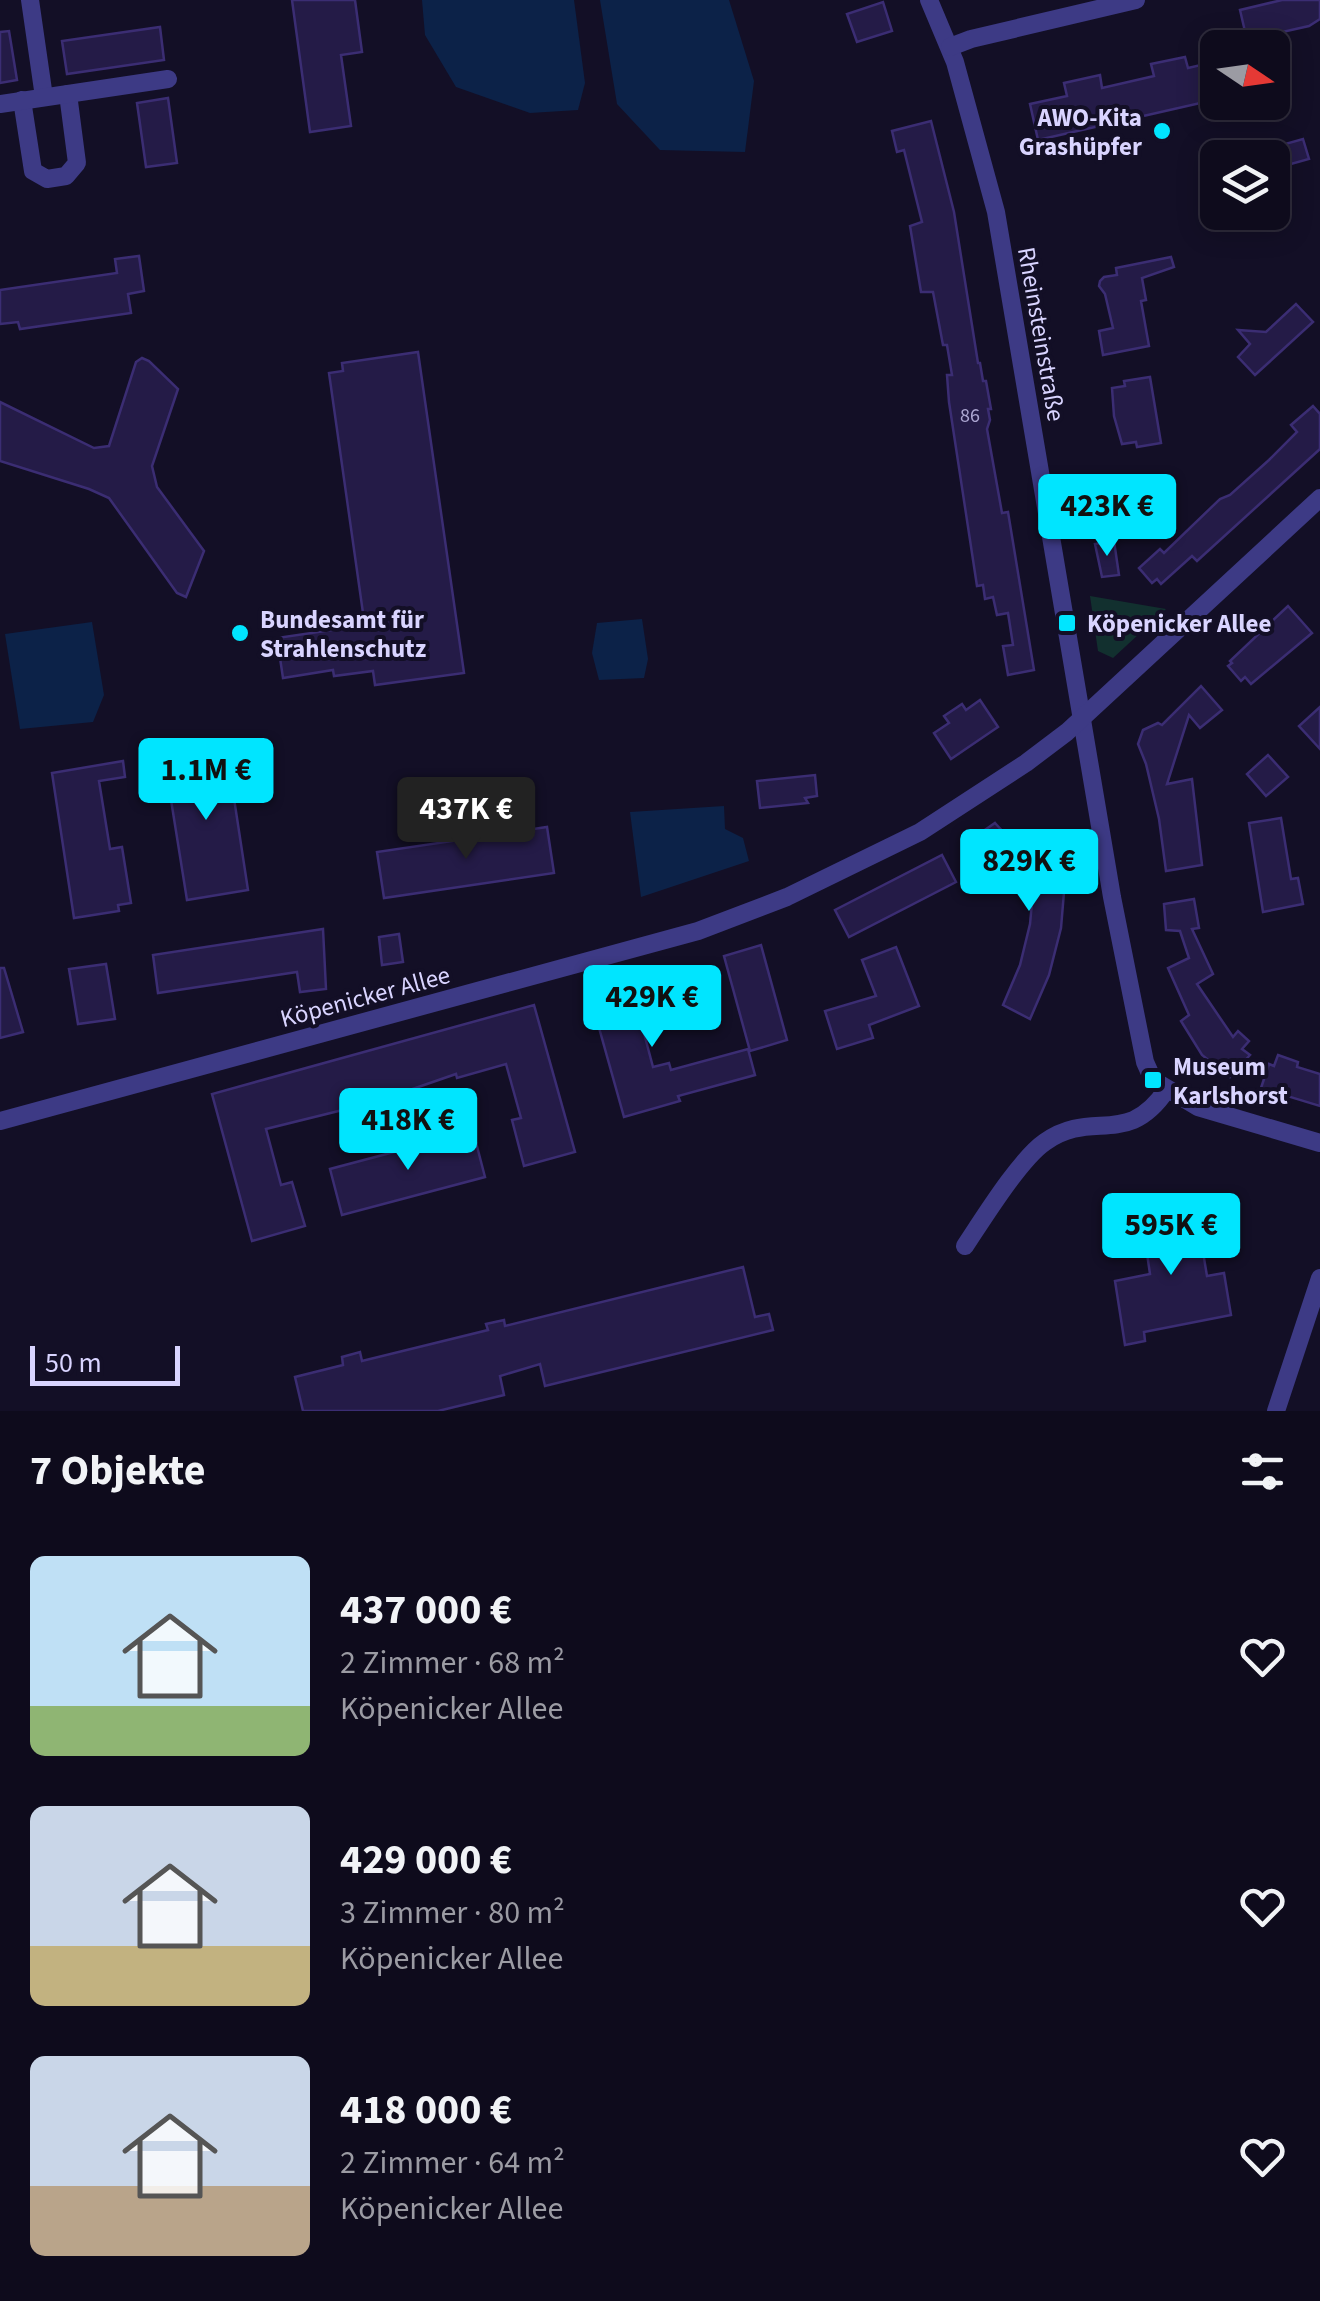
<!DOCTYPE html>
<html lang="de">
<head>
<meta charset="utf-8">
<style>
	:root { --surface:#0e0b1c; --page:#171425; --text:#f1f3f6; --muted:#9b9ba3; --line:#2e2b3b; --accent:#00e5ff }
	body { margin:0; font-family:"Source Sans 3",sans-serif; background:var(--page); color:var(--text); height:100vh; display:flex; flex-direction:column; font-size:38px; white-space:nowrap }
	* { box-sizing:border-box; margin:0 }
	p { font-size:32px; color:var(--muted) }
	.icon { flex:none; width:55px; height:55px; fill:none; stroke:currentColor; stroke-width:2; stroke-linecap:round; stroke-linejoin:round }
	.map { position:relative; height:1411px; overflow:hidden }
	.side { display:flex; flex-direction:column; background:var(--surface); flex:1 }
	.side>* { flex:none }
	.needle { width:65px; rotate:103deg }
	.controls { position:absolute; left:1200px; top:30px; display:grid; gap:20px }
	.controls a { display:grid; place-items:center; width:90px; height:90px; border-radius:15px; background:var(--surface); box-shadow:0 5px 25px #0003,0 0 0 2px var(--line); font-size:50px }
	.scale { position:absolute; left:30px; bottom:25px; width:150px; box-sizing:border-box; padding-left:10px; border:5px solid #d9d4ff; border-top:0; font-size:28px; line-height:35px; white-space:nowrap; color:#d9d4ff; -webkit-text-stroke:8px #130f26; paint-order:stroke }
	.price { position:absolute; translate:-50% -85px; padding:0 22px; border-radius:10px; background:var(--accent); color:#111; font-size:32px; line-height:65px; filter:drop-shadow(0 2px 5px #0008) }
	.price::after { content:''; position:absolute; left:50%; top:60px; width:30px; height:22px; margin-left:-15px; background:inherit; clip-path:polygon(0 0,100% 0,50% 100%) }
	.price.selected { background:#222; color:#fff }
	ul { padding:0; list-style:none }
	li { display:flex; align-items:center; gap:30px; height:250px; padding:0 30px }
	li span { display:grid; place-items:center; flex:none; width:280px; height:200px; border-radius:15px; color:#555 }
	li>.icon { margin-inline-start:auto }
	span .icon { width:120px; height:120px; fill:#fffc; stroke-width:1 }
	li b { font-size:42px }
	h2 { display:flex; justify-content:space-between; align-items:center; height:120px; padding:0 30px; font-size:42px }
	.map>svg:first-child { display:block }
	.green { fill:#12302f }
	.water { fill:#0c2248 }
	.building { fill:#241b47; stroke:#3b2d73; stroke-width:2.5 }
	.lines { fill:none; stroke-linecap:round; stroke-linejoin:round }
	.street { stroke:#3d3a85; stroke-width:18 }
	.poi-dot { fill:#00e5ff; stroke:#130f26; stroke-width:4 }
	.labels { text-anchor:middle; stroke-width:8; stroke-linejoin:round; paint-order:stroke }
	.number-label { font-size:20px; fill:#aca6d1 }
	.poi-label { font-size:25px; font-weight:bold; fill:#d9d4ff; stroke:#130f26; text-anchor:start }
	.street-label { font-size:25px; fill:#d9d4ff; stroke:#130f26 }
</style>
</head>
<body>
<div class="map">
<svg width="1320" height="1411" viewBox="0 0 1320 1411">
	<rect width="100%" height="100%" fill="#130f26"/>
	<!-- green -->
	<path class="green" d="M1090,596L1166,609L1113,658L1098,651Z"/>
	<!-- water -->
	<g class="water">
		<path d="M422,0H574L585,83L578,110L530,113L456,87L425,35Z"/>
		<path d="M600,0H729L754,81L745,152L660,150L617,104Z"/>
		<path d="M642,619L648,659L644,678L599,680L592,653L597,623Z"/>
		<path d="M92,622L104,695L93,722L20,729L5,634Z"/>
		<path d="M724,806L725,829L743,838L749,861L641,897L630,812Z"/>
	</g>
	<!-- building -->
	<g class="building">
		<path d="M292,0H355L362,52L341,55L351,126L310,132Z"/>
		<path d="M1282,0H1320V19L1309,26L1247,40L1240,10Z"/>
		<path d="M883,2L892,31L857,42L847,14Z"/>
		<path d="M160,27L164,60L67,74L62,41Z"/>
		<path d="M9,31L17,80L0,83V32Z"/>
		<path d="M1185,57L1188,68L1218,61V99L1038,140L1030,104L1067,96L1064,83L1100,75L1102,88L1154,76L1151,64Z"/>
		<path d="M168,98L177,163L146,167L137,103Z"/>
		<path d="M931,121L954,212L978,363H980L983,381H986L991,409H988L990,420L987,429L1002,513L1008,512L1034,670L1008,675L1003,646L1013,645L1008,613L997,615L993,597L985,599L983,585L977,586L949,402L947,375H952L947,345H943L933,292H921L910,226L922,222L904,150L897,152L892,131Z"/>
		<path d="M1303,139L1309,159L1291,164L1285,144Z"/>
		<path d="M139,256L144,291L128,294L131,313L20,329L18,322L0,324V290L117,273L115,259Z"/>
		<path d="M1171,257L1174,267L1142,278L1146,300L1141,301L1149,346L1103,355L1099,331L1113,328L1105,294L1099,286L1100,281L1104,277L1117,275L1116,268Z"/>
		<path d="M1296,304L1313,322L1255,375L1238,357L1250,344L1238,330L1266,332Z"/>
		<path d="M418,352L464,673L375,685L373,671L334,676L333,670L283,678L277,638L332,630L331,625L364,620L329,373L343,371L342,363Z"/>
		<path d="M142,358L149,361L178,389L152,466L157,487L204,551L186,597L177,593L109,498L89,489L0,461V402L94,448L109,446L136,362Z"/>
		<path d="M1150,377L1161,443L1137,447L1136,442L1122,444L1114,416L1112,388L1125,386L1124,381Z"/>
		<path d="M1313,406L1320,414V449L1197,561L1192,556L1161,584L1157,579L1152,583L1139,568L1160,549L1164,553L1220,499L1230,495L1269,460L1297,432L1291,425Z"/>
		<path d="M1139,480L1143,503L1116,508L1112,484Z"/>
		<path d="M1114,541L1119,575L1102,577L1095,544Z"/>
		<path d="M1288,606L1312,633L1251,684L1245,677L1241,681L1228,666L1232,663L1230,661Z"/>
		<path d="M1201,686L1222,710L1200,728L1189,715L1167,784L1192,779L1202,865L1166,871L1159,819L1146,764L1138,744L1143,730L1158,723L1162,725Z"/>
		<path d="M980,700L998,727L951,759L934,733L949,723L944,716L962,704L966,710Z"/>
		<path d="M1320,707V749L1299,726Z"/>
		<path d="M226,746L248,890L187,900L164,756Z"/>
		<path d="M1268,755L1288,777L1266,796L1247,774Z"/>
		<path d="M123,761L125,777L99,781L110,849L122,847L131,903L118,905L119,911L74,918L52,773Z"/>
		<path d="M815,775L817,796L805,798L808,803L760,808L757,781Z"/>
		<path d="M1281,818L1291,879L1298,878L1303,904L1263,912L1249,823Z"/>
		<path d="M995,823L1007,836L1029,849L1051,852V880H1065L1061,928L1049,975L1030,1019L1003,1005L1020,965L1030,924L1034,881L989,862L969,841Z"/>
		<path d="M547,827L554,873L384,898L377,852Z"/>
		<path d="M942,855L956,882L849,937L835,910Z"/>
		<path d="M1194,899L1199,928L1192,929L1213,974L1197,984L1233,1037L1238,1031L1249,1041L1242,1049L1250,1055L1230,1077L1202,1055L1181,1021L1189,1015L1168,968L1189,958L1180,931L1166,930L1164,904Z"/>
		<path d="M323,929L326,989L300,992L297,972L158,993L153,955Z"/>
		<path d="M399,934L403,962L382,965L379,937Z"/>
		<path d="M761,945L787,1040L750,1051L724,956Z"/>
		<path d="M896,947L919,1006L869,1025L873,1038L837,1049L825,1011L876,996L862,960Z"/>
		<path d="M106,964L115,1019L78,1024L69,969Z"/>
		<path d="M0,968H4L23,1032L0,1038Z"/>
		<path d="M657,973L668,1015L641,1022L653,1067L669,1063L671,1070L748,1049L755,1075L678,1096L680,1101L624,1117L589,992Z"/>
		<path d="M534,1005L575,1152L524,1166L512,1120L521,1118L506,1064L457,1078L456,1074L375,1102L266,1129L281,1185L292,1182L305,1226L252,1241L212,1094Z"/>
		<path d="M1278,1055L1298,1062L1297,1067L1320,1074V1106L1261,1088L1269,1064L1274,1066Z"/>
		<path d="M473,1131L485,1177L342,1215L330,1169Z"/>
		<path d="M1195,1204L1207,1276L1224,1273L1231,1315L1144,1332L1145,1341L1125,1345L1115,1281L1150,1274L1141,1213Z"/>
		<path d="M743,1267L755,1317L769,1314L773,1330L545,1386L540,1364L500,1376L504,1395L438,1411H303L295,1377L343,1365L342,1357L360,1352L362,1361L488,1330L486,1324L504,1320L505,1326Z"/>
	</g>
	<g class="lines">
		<!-- street -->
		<g class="street">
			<path d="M30,0L44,97"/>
			<path d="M929,0L955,62L996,212L1112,897L1145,1062L1153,1080L1198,1107L1320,1143"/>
			<path d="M950,47L971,39L1136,0"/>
			<path d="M22,100L33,171L47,179L66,176L77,163L68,94"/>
			<path d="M0,104L168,79"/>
			<path d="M0,1121L698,931L787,897L920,832L1026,763L1067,732L1320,498"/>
			<path d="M965,1246C983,1219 1020,1159 1045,1142C1093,1108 1127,1149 1167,1089"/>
			<path d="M1276,1411L1320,1278"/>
		</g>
	</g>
	<!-- markers -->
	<g class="poi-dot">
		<circle cx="1162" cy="131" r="10"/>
		<rect x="1057" y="613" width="20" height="20" rx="5"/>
		<circle cx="240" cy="633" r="10"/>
		<rect x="1143" y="1070" width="20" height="20" rx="5"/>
	</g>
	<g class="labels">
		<!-- number labels -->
		<g class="number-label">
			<text x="970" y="422">86</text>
		</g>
		<!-- poi labels -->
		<g class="poi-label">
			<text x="1142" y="126" text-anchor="end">AWO-Kita<tspan x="1142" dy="29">Grashüpfer</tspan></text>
			<text x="260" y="628">Bundesamt für<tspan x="260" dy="29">Strahlenschutz</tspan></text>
			<text x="1087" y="632">Köpenicker Allee</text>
			<text x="1173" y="1075">Museum<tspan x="1173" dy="29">Karlshorst</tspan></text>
		</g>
		<!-- street labels -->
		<g class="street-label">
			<text transform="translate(1042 334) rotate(80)" y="9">Rheinsteinstraße</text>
			<text transform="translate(365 996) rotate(-15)" y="9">Köpenicker Allee</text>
		</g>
	</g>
</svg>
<div class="controls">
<a><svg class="needle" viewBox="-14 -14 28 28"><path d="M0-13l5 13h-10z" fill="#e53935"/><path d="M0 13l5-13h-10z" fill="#9b9ba3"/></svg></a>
<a><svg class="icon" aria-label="layers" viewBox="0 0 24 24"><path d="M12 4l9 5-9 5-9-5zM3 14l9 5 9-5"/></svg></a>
</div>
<div class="scale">50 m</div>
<b class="price" style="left:1107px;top:559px">423K €</b>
<b class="price" style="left:206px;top:823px">1.1M €</b>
<b class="price selected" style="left:466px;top:862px">437K €</b>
<b class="price" style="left:1029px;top:914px">829K €</b>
<b class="price" style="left:652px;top:1050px">429K €</b>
<b class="price" style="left:408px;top:1173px">418K €</b>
<b class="price" style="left:1171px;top:1278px">595K €</b>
</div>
<section class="side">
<h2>7 Objekte<svg class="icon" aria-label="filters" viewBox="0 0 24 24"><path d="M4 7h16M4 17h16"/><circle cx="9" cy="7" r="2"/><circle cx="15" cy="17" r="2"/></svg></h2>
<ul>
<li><span style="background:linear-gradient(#bfe0f5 75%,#8fb573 0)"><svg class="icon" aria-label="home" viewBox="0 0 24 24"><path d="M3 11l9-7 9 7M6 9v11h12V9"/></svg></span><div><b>437 000 €</b><p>2 Zimmer · 68 m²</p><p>Köpenicker Allee</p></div><svg class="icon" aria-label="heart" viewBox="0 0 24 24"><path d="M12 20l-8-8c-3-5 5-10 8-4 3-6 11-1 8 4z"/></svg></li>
<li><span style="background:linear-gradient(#c9d6e8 70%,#c2b280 0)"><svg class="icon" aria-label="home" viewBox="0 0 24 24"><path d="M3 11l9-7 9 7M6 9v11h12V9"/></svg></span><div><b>429 000 €</b><p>3 Zimmer · 80 m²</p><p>Köpenicker Allee</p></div><svg class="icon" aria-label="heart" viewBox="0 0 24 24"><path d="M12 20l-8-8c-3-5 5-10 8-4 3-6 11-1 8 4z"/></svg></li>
<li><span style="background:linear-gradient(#c9d6e8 65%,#b9a48a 0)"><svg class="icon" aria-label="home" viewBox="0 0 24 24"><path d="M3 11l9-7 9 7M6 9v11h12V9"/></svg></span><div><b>418 000 €</b><p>2 Zimmer · 64 m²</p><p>Köpenicker Allee</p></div><svg class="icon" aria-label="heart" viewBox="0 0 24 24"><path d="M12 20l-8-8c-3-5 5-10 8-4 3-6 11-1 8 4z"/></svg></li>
</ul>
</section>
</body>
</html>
